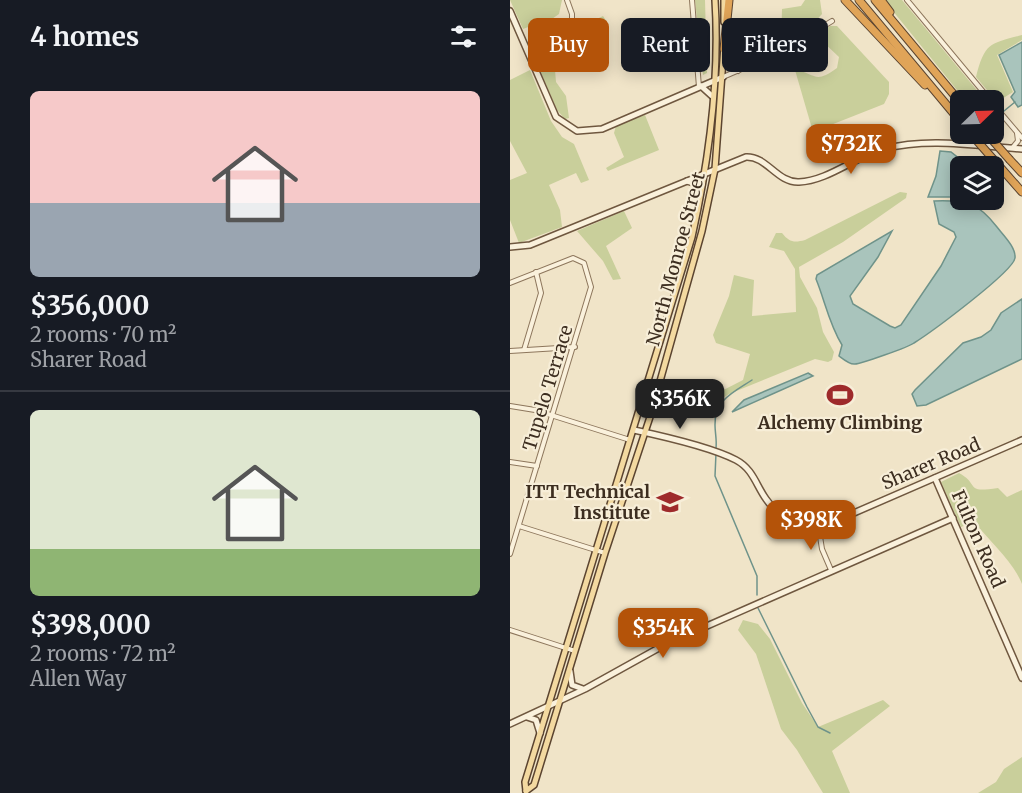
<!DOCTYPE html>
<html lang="en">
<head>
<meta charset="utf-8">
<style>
	:root { --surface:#171b24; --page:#242831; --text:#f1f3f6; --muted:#9ea1a6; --line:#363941; --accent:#b45309 }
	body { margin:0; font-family:Merriweather,serif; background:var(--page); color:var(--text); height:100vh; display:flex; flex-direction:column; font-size:22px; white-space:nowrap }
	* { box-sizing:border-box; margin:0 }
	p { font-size:20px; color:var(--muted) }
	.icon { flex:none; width:33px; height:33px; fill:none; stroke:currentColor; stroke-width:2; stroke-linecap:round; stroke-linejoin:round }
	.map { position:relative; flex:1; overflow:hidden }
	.drawer { display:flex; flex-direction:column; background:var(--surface); width:510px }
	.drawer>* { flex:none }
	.banner { position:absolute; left:18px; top:18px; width:404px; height:54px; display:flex; gap:12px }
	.needle { width:39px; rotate:67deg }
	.buttons { position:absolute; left:440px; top:90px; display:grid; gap:12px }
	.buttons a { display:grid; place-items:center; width:54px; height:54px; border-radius:9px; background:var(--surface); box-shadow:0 3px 15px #0003; font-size:30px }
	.price { position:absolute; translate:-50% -51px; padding:0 14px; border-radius:12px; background:var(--accent); color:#fff; font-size:20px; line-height:39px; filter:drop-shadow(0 2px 3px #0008) }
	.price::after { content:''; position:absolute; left:50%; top:36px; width:18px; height:14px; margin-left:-9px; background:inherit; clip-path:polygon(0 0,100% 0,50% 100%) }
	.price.active { background:#222; color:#fff }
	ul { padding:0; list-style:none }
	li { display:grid; align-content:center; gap:12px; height:318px; padding:0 30px }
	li+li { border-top:2px solid var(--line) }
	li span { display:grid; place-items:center; height:186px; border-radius:9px; color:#555 }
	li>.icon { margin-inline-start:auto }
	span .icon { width:108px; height:108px; fill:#fffc; stroke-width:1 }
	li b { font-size:26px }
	h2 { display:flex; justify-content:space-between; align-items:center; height:72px; padding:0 30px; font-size:26px }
	.tag { padding:0 21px; border-radius:9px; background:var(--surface); box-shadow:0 3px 15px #0003; font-size:21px; line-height:54px }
	.tag.active { background:var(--accent); color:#fff }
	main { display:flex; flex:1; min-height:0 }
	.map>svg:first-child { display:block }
	.green { fill:#c9cf9b }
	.water { fill:#a9c4bc; stroke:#6f938a; stroke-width:1.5 }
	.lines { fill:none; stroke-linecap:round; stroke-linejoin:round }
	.stream { stroke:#6f938a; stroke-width:1.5 }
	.street-casing { stroke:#8d765c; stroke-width:6 }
	.secondary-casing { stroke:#6f573f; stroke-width:8 }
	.primary-casing { stroke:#5b4430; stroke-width:8 }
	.highway-casing { stroke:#5b4430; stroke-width:9 }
	.street { stroke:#faf1dc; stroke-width:4 }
	.secondary { stroke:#faf1dc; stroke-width:5 }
	.primary { stroke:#f3d9a0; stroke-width:5 }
	.highway { stroke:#e0a458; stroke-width:7 }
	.highway-bridge-casing { stroke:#5b4430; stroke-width:9; stroke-linecap:butt }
	.highway-bridge { stroke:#e0a458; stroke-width:7 }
	.labels { text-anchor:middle; stroke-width:4.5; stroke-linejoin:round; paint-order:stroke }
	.street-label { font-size:18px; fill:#3d2e20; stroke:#f7eed8 }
	.poi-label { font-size:18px; font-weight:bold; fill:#3d2e20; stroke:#f7eed8 }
</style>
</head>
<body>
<main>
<section class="drawer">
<h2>4 homes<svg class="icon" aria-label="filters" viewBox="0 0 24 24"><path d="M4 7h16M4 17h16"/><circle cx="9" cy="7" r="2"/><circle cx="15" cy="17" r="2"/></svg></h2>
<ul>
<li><span style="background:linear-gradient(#f6c9c9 60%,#9aa5b1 0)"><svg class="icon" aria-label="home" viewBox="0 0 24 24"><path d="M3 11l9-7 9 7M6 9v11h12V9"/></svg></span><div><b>$356,000</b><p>2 rooms · 70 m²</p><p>Sharer Road</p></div></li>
<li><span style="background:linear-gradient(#dfe7d0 75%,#8fb573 0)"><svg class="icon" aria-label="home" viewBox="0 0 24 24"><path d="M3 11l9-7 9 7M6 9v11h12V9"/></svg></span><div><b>$398,000</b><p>2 rooms · 72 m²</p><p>Allen Way</p></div></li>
</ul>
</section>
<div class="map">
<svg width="512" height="793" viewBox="0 0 512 793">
	<rect width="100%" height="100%" fill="#f0e4c8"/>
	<!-- green -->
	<g class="green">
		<path d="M0,0C18,0 33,0 52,0L49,14L39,21L46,39L93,16L97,22L81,30L77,56L45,70L46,82L56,96L59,118L55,119L47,110L20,47L35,39L29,23L13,29Z"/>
		<path d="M185,0H195L197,73L193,75Z"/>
		<path d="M295,0H310L312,14L291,37L271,47L272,9L291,6Z"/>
		<path d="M374,0H392L475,100H455Z"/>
		<path d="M320,26H327L379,82V94L374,104L303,132L285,70C306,73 304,85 327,68L329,57L310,39V33Z"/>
		<path d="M512,35V40L487,55L503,92L487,102L466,77C475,42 480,44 512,35Z"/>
		<path d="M20,70L41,121L52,137L64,144L79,180L71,183L66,173L39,185L50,210L52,227L9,243L0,220V180L17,173L0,141V80Z"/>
		<path d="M135,115L149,150L98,171L96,168L114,157L104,133L106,126Z"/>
		<path d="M390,192L397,193L396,198L333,242L289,267L290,277L307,308L313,332L324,352L322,360L318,362L305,359L219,394L207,402L204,411L192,416L176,412L181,401L190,402L233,380L240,354L206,343L203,335L219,296L224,275L244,280L242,316L286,312L285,269L274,251L259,247L266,233H272C279,242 284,243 295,240Z"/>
		<path d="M114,211L122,228L96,246L111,279L103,280L93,261L67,231Z"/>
		<path d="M449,473C471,485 453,493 488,488L497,497L512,490V584C504,563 479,540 464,522L451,527L431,482Z"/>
		<path d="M233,620L248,624L260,639L292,703L308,727L373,700L380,706L322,751L340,793H313L287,750L271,729L246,654L228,630Z"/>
		<path d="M512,757V793H468L486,782L494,769Z"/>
	</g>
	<!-- water -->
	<g class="water">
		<path d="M512,42V105L508,107L501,97L505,92L489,55Z"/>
		<path d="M430,151L441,152L451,160L446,168L450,180L449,197H418L426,176Z"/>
		<path d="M424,201C455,200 467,201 487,227C493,235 506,247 505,258C503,272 420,333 404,343C399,347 350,364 345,364C340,365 333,359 329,356L332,345C319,324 315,301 306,279L307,275L382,231L368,257L340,296L343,304L380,326L385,328L391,325L431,266L446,237L444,232L429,224Z"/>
		<path d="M512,299V359L416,405L407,406L402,394L405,390L453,343L471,337L481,330L491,313Z"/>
		<path d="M298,373L303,376L222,412L234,400Z"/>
	</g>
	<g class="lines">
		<!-- stream -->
		<g class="stream">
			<path d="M494,111L505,102"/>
			<path d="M206,448C207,440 205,433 205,425C204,400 224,392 242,380"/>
			<path d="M206,453L205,476L247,576V595"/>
			<path d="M248,608L297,707L308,727L320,733"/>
		</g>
		<!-- street casing -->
		<g class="street-casing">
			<g id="street">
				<path d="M57,0L62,14V25"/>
				<path d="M182,0L189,87"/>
				<path d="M397,0L480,100"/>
				<path d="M214,58L220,67L228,71"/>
				<path d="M213,77L273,51L322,21"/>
				<path d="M483,104L512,138"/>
				<path d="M503,147L508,141L507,133"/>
				<path d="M0,283L63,258L74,263L81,287L0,554"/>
				<path d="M14,350L31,293L26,272"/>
				<path d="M0,351L65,347"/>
				<path d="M0,406L25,410L120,440"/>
				<path d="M0,462L27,466"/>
				<path d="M308,524L312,549L321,570"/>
				<path d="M9,526L95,553"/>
				<path d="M0,630L65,651"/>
			</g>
		</g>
		<!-- secondary casing -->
		<g class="secondary-casing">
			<g id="secondary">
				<path d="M0,11L46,117L67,131L92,129L213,77"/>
				<path d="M191,86L202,96"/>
				<path d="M177,181L187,184L190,194"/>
				<path d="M0,247L20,245L236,157C257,156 267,183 289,182C318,181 346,156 374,149C418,137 467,146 512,149"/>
				<path d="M124,430C152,436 201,447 226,460C243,469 246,485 256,499C273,524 304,528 330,519L512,440"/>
				<path d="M425,478L512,678"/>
				<path d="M60,671L62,685L73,689"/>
				<path d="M17,717L26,720L30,733"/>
				<path d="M0,724L75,689L156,644L443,518"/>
			</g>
		</g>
		<!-- primary casing -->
		<g class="primary-casing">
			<g id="primary">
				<path d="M214,0V22"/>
				<path d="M16,791L24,785L95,553L140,417L192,231L205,169L214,46"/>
				<path d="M16,791L15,782L182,237C199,160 210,79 205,0"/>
			</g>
		</g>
		<!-- highway casing -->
		<g class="highway-casing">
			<g id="highway">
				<path d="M335,0L415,85"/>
				<path d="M349,0L450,121"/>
				<path d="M365,0L450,102"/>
				<path d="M371,0L380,12"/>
				<path d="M214,49L219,0"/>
				<path d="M483,159L512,192"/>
				<path d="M500,160L512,173"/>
			</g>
		</g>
		<!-- street -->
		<use href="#street" class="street"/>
		<!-- secondary -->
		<use href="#secondary" class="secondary"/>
		<!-- primary -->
		<use href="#primary" class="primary"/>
		<!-- highway -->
		<use href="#highway" class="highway"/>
		<!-- highway-bridge casing -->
		<g class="highway-bridge-casing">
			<g id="highway-bridge">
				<path d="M461,134L483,159"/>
				<path d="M477,134L500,160"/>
			</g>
		</g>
		<!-- highway-bridge -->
		<use href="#highway-bridge" class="highway-bridge"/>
	</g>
	<!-- icons -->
	<defs>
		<g id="stadium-bare" transform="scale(2.07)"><path d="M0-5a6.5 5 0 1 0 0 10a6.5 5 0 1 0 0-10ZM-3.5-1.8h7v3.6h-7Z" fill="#9e2a2b" stroke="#f7eed8" stroke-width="2.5" paint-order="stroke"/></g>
		<g id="university-bare" transform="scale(2.07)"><path d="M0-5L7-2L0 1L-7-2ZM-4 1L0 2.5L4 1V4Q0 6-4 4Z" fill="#9e2a2b" stroke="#f7eed8" stroke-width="2.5" paint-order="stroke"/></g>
	</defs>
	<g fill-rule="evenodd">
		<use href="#stadium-bare" x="330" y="395"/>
		<use href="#university-bare" x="160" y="502"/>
	</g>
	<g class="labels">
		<!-- street labels -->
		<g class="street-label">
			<text transform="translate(166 259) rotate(-75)" y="6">North Monroe Street</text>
			<text transform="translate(38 388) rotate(-73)" y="6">Tupelo Terrace</text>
			<text transform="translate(421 464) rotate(-23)" y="6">Sharer Road</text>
			<text transform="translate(468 539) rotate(66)" y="6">Fulton Road</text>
		</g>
		<!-- poi labels -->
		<g class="poi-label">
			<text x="330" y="429">Alchemy Climbing</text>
			<text x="140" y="498" text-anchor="end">ITT Technical<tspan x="140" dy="21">Institute</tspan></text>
		</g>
	</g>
</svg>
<div class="buttons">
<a><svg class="needle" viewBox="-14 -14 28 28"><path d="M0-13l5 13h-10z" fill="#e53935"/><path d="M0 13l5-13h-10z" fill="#9ea1a6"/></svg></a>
<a><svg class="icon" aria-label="layers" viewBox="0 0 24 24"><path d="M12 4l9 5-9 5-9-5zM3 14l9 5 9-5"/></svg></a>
</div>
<b class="price" style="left:341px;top:175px">$732K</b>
<b class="price active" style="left:170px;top:430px">$356K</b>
<b class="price" style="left:301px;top:551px">$398K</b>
<b class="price" style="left:153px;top:659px">$354K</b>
<div class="banner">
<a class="tag active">Buy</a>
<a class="tag">Rent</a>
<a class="tag">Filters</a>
</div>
</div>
</main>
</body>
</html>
